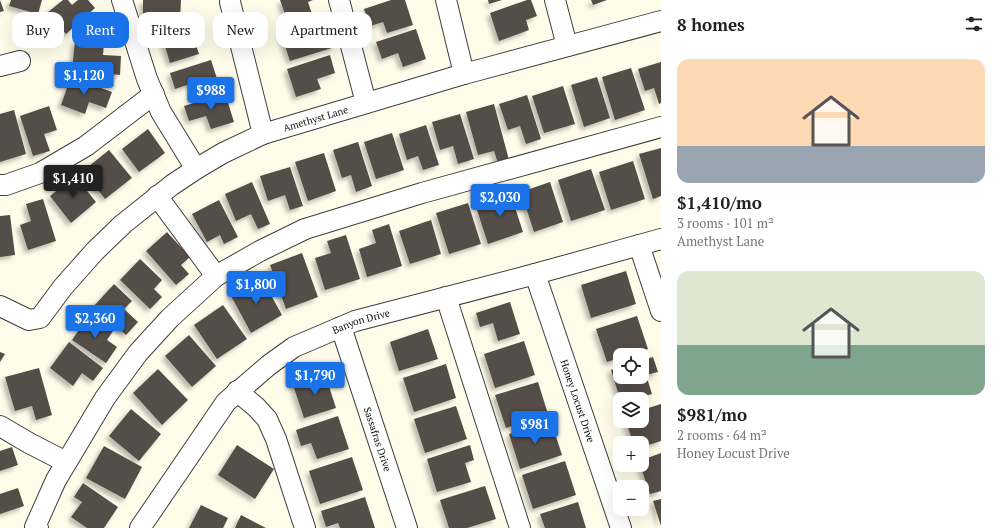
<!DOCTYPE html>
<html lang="en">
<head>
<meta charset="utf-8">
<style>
	:root { --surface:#fff; --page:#f2f2f2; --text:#222; --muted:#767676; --accent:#1a73e8 }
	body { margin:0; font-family:"PT Serif",serif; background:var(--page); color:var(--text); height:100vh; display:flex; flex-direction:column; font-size:15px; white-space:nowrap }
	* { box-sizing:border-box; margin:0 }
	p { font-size:13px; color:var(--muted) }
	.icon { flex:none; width:22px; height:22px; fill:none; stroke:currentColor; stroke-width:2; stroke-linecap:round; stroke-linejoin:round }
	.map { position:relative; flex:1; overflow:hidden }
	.details { display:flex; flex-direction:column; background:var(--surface); width:340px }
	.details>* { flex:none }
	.guide { position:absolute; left:12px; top:12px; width:380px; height:36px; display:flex; gap:8px }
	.fabs { position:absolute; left:613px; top:348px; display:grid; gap:8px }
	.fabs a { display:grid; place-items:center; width:36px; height:36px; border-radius:8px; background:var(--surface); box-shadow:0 4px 16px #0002; font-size:20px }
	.price { position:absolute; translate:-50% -34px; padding:0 9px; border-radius:4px; background:var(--accent); color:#fff; font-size:13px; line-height:26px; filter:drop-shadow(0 1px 2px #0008) }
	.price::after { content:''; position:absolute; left:50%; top:24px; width:12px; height:9px; margin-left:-6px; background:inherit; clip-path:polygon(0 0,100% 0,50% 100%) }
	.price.current { background:#222; color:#fff }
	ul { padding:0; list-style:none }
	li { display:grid; align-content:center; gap:8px; height:212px; padding:0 16px }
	li span { display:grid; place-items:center; height:124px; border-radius:12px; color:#555 }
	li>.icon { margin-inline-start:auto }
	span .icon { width:72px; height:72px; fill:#fffc; stroke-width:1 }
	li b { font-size:17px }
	h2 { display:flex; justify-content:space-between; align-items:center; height:48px; padding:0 16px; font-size:17px }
	.pill { padding:0 14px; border-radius:12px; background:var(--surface); box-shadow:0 4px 16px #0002; font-size:14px; line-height:36px }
	.pill.current { background:var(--accent); color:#fff }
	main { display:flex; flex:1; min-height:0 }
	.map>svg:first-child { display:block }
	.building { fill:#554d47; filter:url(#shadow) }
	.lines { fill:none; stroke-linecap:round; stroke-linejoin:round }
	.minor-casing { stroke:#3e3e3e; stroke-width:22 }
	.minor { stroke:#fff; stroke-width:20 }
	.labels { text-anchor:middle; stroke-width:4; stroke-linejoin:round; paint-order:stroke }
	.street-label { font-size:10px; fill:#0b0b0b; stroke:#fff }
</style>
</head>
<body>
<main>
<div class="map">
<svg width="661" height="528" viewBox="0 0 661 528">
	<defs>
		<filter id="shadow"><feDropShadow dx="-3.5" dy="3.5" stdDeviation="2" flood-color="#0004"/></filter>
	</defs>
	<rect width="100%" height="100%" fill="#fffdea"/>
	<!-- building -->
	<g class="building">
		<path d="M0,0L4,11L0,12Z"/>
		<path d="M11,0H42L38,14L9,6Z"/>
		<path d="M63,0H68L72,5L78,0H88L95,8L66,34L47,13Z"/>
		<path d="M143,0H181L180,20L143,19Z"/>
		<path d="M280,0H313L308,2L313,17L289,25Z"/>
		<path d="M391,0H405L413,25L387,33L383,22L370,26L364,9Z"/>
		<path d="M488,0H502L489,4Z"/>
		<path d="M527,0H531L537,16L526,20L529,30L499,41L490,13Z"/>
		<path d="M591,0H607L593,5Z"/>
		<path d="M326,19L335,47L290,61L281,34Z"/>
		<path d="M190,27L199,54L170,63L162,36Z"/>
		<path d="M416,29L426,59L403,67L398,53L382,59L376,42Z"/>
		<path d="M75,41L104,43L103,55L121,56L120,75L72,70Z"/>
		<path d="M330,55L335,73L317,79L321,89L296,97L287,69Z"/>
		<path d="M211,60L220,88L197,95L193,83L175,89L170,73Z"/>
		<path d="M661,62V103L659,104L654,88L645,91L638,69Z"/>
		<path d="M631,68L645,110L615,120L602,77Z"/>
		<path d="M71,77L112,92L106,108L89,102L85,114L61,105Z"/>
		<path d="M597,77L610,118L584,127L571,85Z"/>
		<path d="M563,86L575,124L544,133L532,96Z"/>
		<path d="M225,93L234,122L211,129L206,116L189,121L184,106Z"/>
		<path d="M527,95L541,139L526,144L520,126L508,130L499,104Z"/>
		<path d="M494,104L509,160L498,163L494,151L478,155L466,112Z"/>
		<path d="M49,106L57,130L44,134L50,151L33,156L20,116Z"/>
		<path d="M14,110L26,154L0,162V114Z"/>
		<path d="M460,114L474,159L458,164L453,146L440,150L432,122Z"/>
		<path d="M426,125L439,165L423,170L418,156L407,160L399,134Z"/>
		<path d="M148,129L165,153L139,172L122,149Z"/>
		<path d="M392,133L404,170L376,179L364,142Z"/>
		<path d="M358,142L372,186L356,192L351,175L342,178L333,150Z"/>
		<path d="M661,148V196L653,199L639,154Z"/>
		<path d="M109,150L132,178L105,199L83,171Z"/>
		<path d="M324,153L336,191L308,201L295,162Z"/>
		<path d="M633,161L645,199L611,210L599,172Z"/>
		<path d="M290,167L303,206L290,210L285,195L268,201L260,176Z"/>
		<path d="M591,169L605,210L571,221L558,180Z"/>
		<path d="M75,176L96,202L71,223L50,196Z"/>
		<path d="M252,182L270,224L258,229L251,214L236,221L225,194Z"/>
		<path d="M550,182L563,222L534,232L521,192Z"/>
		<path d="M509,189L523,232L488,244L477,210L497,203L494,194Z"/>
		<path d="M43,199L56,241L28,250L20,225L31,221L26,204Z"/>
		<path d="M219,200L238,237L224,244L220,235L207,242L192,214Z"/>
		<path d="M468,203L481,244L449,254L436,213Z"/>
		<path d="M10,215L15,255L0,257V216Z"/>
		<path d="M431,220L441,254L410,264L399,231Z"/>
		<path d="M389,224L402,266L367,277L359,249L376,243L372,230Z"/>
		<path d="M167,232L190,257L181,265L189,274L176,285L146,251Z"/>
		<path d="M346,235L360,279L325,290L315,258L331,253L327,241Z"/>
		<path d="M302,253L318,297L286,309L270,265Z"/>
		<path d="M140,259L162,280L154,289L162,297L150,309L120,280Z"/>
		<path d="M626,271L636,304L591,318L581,285Z"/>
		<path d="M261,277L282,315L251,333L230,294Z"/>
		<path d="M114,284L132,301L124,309L138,322L126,335L94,306Z"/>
		<path d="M510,302L520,334L498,341L493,323L480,327L476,313Z"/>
		<path d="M223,305L247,339L217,359L194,325Z"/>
		<path d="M89,315L113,331L107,340L117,347L106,363L72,340Z"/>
		<path d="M637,316L648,349L629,355H620V358L607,362L596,329Z"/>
		<path d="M428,329L438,359L399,371L390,342Z"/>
		<path d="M189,335L216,366L192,387L165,356Z"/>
		<path d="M524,341L535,375L495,388L484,354Z"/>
		<path d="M69,342L103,368L93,381L82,373L73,386L50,368Z"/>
		<path d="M0,352L5,354L0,362Z"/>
		<path d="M653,357L658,372L646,375L652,394L633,399H620L611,370L620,367V377H642V360Z"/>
		<path d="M446,364L456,398L414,412L403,378Z"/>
		<path d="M39,368L52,415L36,420L32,406L15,411L5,377Z"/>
		<path d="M158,369L188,400L162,425L133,393Z"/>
		<path d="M325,374L336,408L304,418L293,385Z"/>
		<path d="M538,382L548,414L506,428L495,395Z"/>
		<path d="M661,404V441L642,447V443H633L626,421H642V410Z"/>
		<path d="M456,406L467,439L425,453L414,419Z"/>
		<path d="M131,409L161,434L139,461L109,436Z"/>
		<path d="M338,416L349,449L317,459L311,443L301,446L296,430Z"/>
		<path d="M551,421L562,455L520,469L509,434Z"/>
		<path d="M237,445L274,469L255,499L218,475Z"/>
		<path d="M470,445L474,460L465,463L471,482L437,492L427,459Z"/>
		<path d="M104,446L142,467L125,499L86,478Z"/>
		<path d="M12,447L18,465L0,471V451Z"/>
		<path d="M661,453V491L650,494L640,465H642V460Z"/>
		<path d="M352,457L363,490L320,504L309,471Z"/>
		<path d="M565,461L576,495L533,509L522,475Z"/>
		<path d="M83,483L118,507L104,528H87L71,517L82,502L74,497Z"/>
		<path d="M485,486L496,519L467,528H449L440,500Z"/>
		<path d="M18,488L24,506L0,514V494Z"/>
		<path d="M365,497L375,528H340L338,523L326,527L321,511Z"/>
		<path d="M661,499V526L653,501Z"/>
		<path d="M578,502L586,528H545L540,514Z"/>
		<path d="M201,505L228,518L223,528H189Z"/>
		<path d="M241,515L266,528H235Z"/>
	</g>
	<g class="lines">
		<!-- minor casing -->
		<g class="minor-casing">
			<g id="minor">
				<path d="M122,0L147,79L161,112L196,169"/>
				<path d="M339,0L366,103"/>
				<path d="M446,0L464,74"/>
				<path d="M555,0L567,46"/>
				<path d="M230,2L263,134"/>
				<path d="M0,66L20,61"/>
				<path d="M0,185H6L40,173L86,146L154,94"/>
				<path d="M157,196L216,276"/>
				<path d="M639,245L661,311"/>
				<path id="s1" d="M535,274L621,528"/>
				<path d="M446,297L520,528"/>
				<path id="s2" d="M0,306L29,320L40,318L63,287L95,251L123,224L172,185L196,169L223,153L263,134L464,74L661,21"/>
				<path id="s3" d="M341,327L407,528"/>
				<path d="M237,391L256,407L267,419L276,439L305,528"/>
				<path d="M0,426L29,443L66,462"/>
				<path d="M38,528L35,527L56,480L105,398L138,353L170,318L216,276L260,251L305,229L422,193L661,127"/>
				<path id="s4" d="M140,528L226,402L269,365L294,347L355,321L535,274L661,239"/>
			</g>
		</g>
		<!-- minor -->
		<use href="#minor" class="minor"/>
	</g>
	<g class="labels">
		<!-- street labels -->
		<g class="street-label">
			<text dy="4" stroke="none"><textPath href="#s2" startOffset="391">Amethyst Lane</textPath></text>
			<text dy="4" stroke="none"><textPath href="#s4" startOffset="312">Banyon Drive</textPath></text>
			<text dy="4" stroke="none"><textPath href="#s1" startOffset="134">Honey Locust Drive</textPath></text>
			<text dy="4" stroke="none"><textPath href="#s3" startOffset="118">Sassafras Drive</textPath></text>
		</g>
	</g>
</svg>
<div class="fabs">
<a><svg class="icon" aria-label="locate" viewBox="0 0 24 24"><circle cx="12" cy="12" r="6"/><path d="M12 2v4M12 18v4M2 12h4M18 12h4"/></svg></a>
<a><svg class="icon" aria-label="layers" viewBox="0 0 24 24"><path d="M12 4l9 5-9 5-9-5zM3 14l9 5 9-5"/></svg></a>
<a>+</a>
<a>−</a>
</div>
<b class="price" style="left:84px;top:96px">$1,120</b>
<b class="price" style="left:211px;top:111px">$988</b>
<b class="price current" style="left:73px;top:199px">$1,410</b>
<b class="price" style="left:500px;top:218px">$2,030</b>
<b class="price" style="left:256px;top:305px">$1,800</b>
<b class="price" style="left:95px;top:339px">$2,360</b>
<b class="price" style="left:315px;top:396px">$1,790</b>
<b class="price" style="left:535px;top:445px">$981</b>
<div class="guide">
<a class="pill">Buy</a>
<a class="pill current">Rent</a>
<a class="pill">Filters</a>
<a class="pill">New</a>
<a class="pill">Apartment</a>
</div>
</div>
<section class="details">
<h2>8 homes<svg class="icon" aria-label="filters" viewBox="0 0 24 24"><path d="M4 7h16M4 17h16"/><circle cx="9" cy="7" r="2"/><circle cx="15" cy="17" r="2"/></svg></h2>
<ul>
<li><span style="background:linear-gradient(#ffd9b3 70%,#9aa5b1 0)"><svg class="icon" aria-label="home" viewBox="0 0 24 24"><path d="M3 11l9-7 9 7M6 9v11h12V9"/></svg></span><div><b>$1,410/mo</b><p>3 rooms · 101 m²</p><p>Amethyst Lane</p></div></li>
<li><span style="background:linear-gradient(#dfe7d0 60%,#7fa58c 0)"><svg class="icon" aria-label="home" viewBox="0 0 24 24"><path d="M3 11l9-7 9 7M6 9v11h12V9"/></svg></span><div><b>$981/mo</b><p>2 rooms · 64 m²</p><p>Honey Locust Drive</p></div></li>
</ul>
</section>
</main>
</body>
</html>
